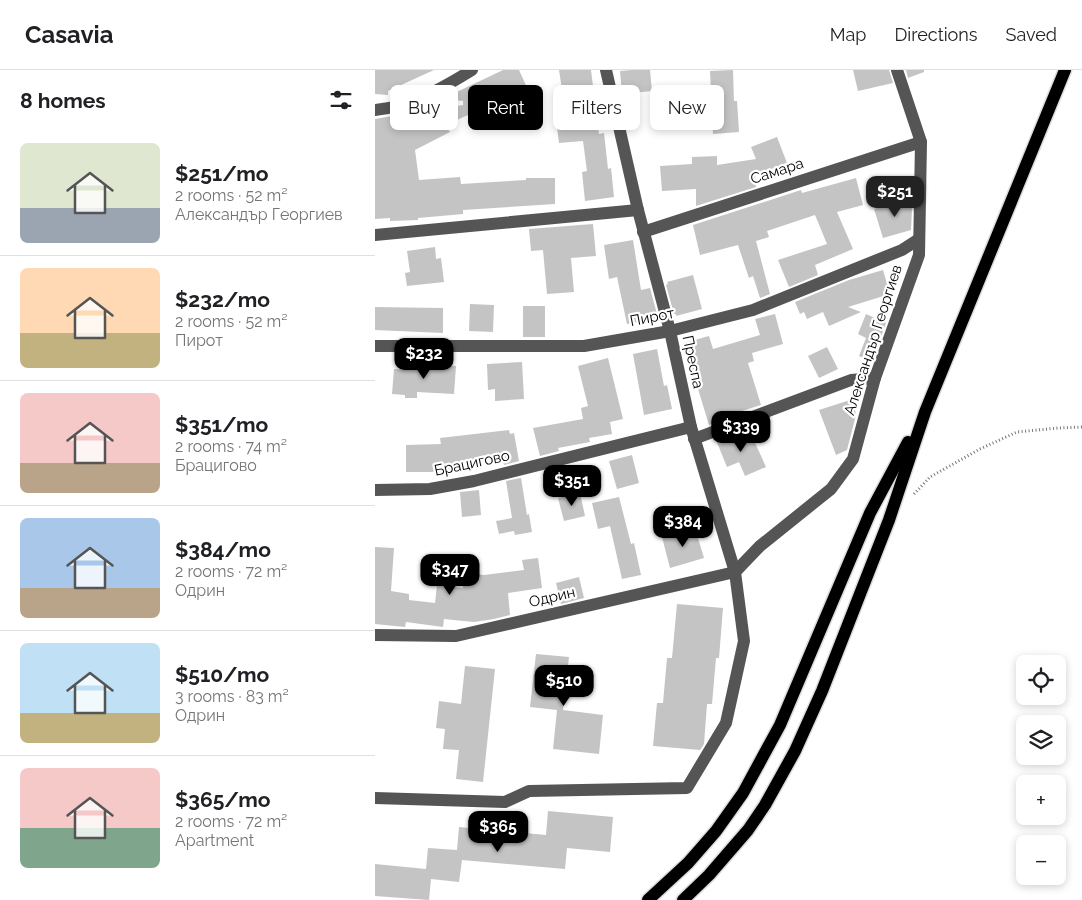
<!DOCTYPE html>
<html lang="en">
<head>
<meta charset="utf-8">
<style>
	:root { --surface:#fff; --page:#f2f2f2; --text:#202124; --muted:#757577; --line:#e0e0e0; --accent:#000 }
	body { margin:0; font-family:Raleway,sans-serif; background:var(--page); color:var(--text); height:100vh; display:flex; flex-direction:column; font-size:19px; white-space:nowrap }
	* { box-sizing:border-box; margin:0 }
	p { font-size:16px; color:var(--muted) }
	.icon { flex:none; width:28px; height:28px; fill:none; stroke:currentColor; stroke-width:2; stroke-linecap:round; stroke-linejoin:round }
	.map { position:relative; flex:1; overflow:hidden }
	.panel { display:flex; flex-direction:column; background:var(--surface); width:375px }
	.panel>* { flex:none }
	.banner { position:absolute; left:15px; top:15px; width:475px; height:45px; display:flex; gap:10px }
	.controls { position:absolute; left:641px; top:585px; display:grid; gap:10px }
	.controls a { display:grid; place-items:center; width:50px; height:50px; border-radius:8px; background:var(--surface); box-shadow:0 2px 8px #0003; font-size:25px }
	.price { position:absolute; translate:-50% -42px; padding:0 11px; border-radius:10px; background:var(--accent); color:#fff; font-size:16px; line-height:32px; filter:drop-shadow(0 1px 2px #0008) }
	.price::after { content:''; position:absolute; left:50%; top:30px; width:15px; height:11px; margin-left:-8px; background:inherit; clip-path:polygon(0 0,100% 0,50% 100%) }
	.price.current { background:#222; color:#fff }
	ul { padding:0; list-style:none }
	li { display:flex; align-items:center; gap:15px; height:125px; padding:0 20px }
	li+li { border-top:1px solid var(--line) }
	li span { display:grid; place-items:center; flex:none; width:140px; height:100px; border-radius:8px; color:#555 }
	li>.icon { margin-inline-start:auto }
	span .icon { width:60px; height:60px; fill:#fffc; stroke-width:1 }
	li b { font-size:21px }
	h2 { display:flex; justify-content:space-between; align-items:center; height:60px; padding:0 20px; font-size:21px }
	.chip { padding:0 18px; border-radius:8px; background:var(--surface); box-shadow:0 2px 8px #0003; font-size:18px; line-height:45px }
	.chip.current { background:var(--accent); color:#fff }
	header { display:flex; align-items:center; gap:30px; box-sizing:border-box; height:70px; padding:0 25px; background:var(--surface); border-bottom:1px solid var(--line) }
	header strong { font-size:24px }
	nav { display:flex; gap:28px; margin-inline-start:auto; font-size:18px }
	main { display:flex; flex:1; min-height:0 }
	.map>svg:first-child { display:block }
	.building { fill:#c4c4c4 }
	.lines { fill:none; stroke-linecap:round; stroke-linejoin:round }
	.major-casing { stroke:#dbdbdb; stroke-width:15 }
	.path { stroke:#777; stroke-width:3; stroke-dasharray:1 2.5; stroke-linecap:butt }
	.minor { stroke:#555; stroke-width:12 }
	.major { stroke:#000; stroke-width:12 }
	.labels { text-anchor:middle; stroke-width:4.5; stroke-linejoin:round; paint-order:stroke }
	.street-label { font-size:15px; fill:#000; stroke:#fff }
</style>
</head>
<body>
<header>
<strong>Casavia</strong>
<nav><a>Map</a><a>Directions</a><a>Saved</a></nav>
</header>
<main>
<section class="panel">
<h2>8 homes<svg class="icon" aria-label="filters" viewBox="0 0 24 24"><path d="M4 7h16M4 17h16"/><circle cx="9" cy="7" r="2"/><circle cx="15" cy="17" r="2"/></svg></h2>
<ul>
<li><span style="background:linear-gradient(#dfe7d0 65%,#9aa5b1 0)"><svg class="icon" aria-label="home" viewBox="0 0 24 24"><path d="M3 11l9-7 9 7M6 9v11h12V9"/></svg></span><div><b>$251/mo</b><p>2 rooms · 52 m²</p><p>Александър Георгиев</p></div></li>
<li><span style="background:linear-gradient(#ffd9b3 65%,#c2b280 0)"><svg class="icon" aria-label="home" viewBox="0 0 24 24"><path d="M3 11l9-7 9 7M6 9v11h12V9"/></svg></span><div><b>$232/mo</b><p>2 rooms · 52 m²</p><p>Пирот</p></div></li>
<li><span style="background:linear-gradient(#f6c9c9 70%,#b9a48a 0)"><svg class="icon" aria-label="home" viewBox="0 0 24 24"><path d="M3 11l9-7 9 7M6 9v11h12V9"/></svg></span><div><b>$351/mo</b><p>2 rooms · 74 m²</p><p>Брацигово</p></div></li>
<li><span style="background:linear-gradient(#a9c7e8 70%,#b9a48a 0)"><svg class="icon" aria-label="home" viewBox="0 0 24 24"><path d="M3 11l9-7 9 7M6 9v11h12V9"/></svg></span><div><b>$384/mo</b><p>2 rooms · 72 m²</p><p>Одрин</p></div></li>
<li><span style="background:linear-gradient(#bfe0f5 70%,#c2b280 0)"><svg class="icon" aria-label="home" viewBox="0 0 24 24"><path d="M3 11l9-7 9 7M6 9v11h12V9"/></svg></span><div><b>$510/mo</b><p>3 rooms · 83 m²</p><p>Одрин</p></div></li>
<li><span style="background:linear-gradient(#f6c9c9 60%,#7fa58c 0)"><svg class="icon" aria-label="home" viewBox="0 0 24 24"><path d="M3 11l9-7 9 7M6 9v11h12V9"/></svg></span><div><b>$365/mo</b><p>2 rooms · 72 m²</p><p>Apartment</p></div></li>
</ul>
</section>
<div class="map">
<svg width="707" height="830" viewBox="0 0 707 830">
	<rect width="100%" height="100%" fill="#fff"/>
	<!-- building -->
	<g class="building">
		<path d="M0,0H59L13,21V25L0,24Z"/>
		<path d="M128,0H144L154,22L131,33L128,29L71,55L75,62L40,80L44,110L85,107L86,114L151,110V108H180V134L88,140V144L43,148V150L15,151V148L0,149V49L23,45L24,52L42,42L88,35V31L67,29Z"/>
		<path d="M184,0H216L224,64L229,63L233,99L236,98L239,127L210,131L207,102L212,101L208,71L184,73L179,34L189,33Z"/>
		<path d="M257,0H275L277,21L247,24L245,1Z"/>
		<path d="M358,0L359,31H362L364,62L338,64L335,1Z"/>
		<path d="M478,0H514L518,13L483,21Z"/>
		<path d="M531,0H549V2L533,8Z"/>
		<path d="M402,67L412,93L380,105L381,117L321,136V119L287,121L285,96L317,94V87L342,86V95L381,89L376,77Z"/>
		<path d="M481,108L488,135L462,142L478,179L440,195L443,205L414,217L403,190L452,174L440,145L392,161L394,167L381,171L395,224L385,228L378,206L374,208L363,175L325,185L318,155L426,120L427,123Z"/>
		<path d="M533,128L537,139L536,160L508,168L499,139Z"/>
		<path d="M218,154L221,186L196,188L199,222L172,224L168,180L156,181L154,159Z"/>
		<path d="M258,170L266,220L275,218L283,248L252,254L242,207L234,209L229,175Z"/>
		<path d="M60,177L61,189L66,188L69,212L32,216L30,203L35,202L32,181Z"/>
		<path d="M508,200L515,224L473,237L486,242L454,256L448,242L432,249L429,242L425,244L420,232L474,210Z"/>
		<path d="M318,205L327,239L301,246V244H299L291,215L293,214L292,212Z"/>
		<path d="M95,234L119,235L118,262L94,261Z"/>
		<rect x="148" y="236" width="22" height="31"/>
		<path d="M0,237L68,238V263L0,260Z"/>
		<path d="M400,244L408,274L377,283L379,291L373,293L386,335L357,344L358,346L334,355L309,273L334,266L338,279L385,265L380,249Z"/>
		<path d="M491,244L511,253L497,292L484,286L491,268L483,264Z"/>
		<path d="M452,277L463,299L444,308L433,286Z"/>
		<path d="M282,279L289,316L292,315L297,339L269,345L258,284Z"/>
		<path d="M233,288L248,349L235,352L237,364L214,368L215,372L183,378L184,381L165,386L158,358L208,349L206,338L213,336L203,296Z"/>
		<path d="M147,292L149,329L120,331V319L113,320L112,294Z"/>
		<path d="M39,293L81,296L79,324L42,322V328H30V325L17,324L19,299L39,300Z"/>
		<path d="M478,329L481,345L472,380L461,385L444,340Z"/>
		<path d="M134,360L135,364L139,363L144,391L129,395L128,388L96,392V395L57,402H31V375L66,374L65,368Z"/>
		<path d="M362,362L364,371L377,366L391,397L370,406L364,392L352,397L341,370Z"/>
		<path d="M257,385L264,413L242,419L234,391Z"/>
		<path d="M188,397L192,415L173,420L169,402Z"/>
		<path d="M146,408L152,445L154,444L157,462L140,465L139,461L124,464L121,451L137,448L131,411Z"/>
		<path d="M104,420L106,445L87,447L85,422Z"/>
		<path d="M205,423L210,446L189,451L183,428Z"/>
		<path d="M244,427L256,474L259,473L266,505L247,509L235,456L223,459L217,433Z"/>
		<path d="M320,458L329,488L295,498L287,467Z"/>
		<path d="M0,477L19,478L16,521L34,524V530L60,533L62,515L88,518L89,503L109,505L149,500L147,490L163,488L167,518L133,523L135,545L119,549L99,552L69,549L68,557L31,552L30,557L0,554Z"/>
		<path d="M204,507L209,528L186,534L181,513Z"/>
		<path d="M302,534L348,538L344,588H341L337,634H332L329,674L325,680L278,676L282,633H288L292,588H297Z"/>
		<path d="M161,584L194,587L188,640L228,645L224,684L178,679L182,640L155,637Z"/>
		<path d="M90,596L120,599L108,712L81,709L84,680L68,679L70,659L61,658L64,631L86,634Z"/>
		<path d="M173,741L238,747L235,782L192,778L190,799L87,790L84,812L56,809L54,830L0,826V794L51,799L53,778L82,780L84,757L171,765Z"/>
	</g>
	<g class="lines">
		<!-- major casing -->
		<g class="major-casing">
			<g id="major">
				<path d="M273,830L313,793L341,761L368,723L405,655L495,443L533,372"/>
				<path d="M308,830L334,805L373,760L390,735L420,681L447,621L514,450L550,342L690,0"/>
			</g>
		</g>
		<!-- path -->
		<path class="path" d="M539,424L555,407L605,379L642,362L683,358L707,357"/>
		<!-- minor -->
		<g class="minor">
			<path d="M0,40C35,37 68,18 97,0"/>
			<path d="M268,162L546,72"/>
			<path d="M0,165L263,140"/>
			<path d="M0,276H209L295,261L378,240L527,180L544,169"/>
			<path d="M319,369L476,310L500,308"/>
			<path d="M0,420L55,419L99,411L316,357"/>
			<path d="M360,502L385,476L456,419L478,389L500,308L544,185L546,72L522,0"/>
			<path d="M0,565L81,566L360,502"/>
			<path d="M0,728L130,732L154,721L312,718L351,653L369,571L360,502L316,357L295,261L263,140L231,0"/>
		</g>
		<!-- major -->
		<use href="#major" class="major"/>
	</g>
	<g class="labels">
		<!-- street labels -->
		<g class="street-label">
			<text transform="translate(402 101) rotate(-18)" y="5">Самара</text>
			<text transform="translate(277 247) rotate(-11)" y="5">Пирот</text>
			<text transform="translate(498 270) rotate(-72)" y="5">Александър Георгиев</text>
			<text transform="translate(318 292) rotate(78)" y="5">Преспа</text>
			<text transform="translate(97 393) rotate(-12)" y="5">Брацигово</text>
			<text transform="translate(177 527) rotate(-13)" y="5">Одрин</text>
		</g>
	</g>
</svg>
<div class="controls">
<a><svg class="icon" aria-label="locate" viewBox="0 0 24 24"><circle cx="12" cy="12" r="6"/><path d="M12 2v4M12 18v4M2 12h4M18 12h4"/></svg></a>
<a><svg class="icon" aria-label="layers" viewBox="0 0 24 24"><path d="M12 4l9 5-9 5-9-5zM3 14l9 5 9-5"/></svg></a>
<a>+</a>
<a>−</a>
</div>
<b class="price current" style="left:520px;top:148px">$251</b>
<b class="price" style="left:49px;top:310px">$232</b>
<b class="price" style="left:366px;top:383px">$339</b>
<b class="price" style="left:197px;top:437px">$351</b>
<b class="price" style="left:308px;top:478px">$384</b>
<b class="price" style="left:75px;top:526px">$347</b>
<b class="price" style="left:189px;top:637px">$510</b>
<b class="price" style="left:123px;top:783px">$365</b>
<div class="banner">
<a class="chip">Buy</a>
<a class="chip current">Rent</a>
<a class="chip">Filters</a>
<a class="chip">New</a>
</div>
</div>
</main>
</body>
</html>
